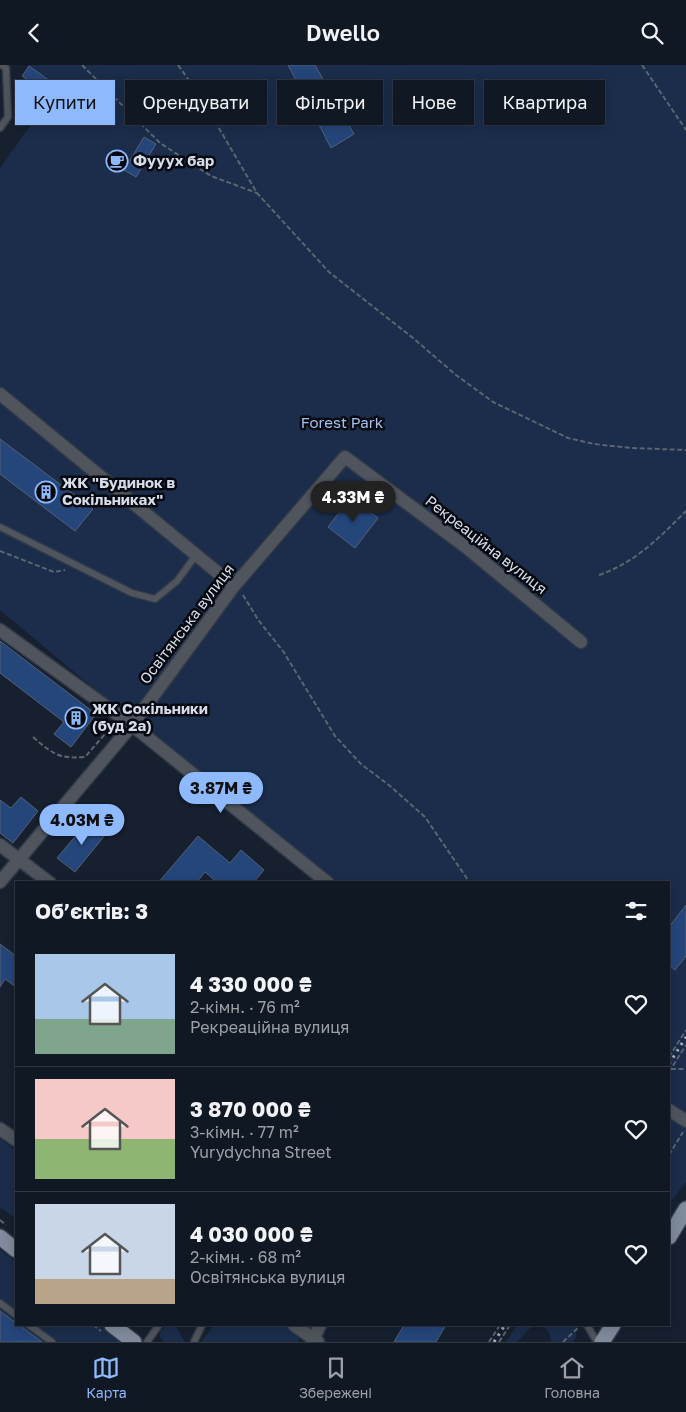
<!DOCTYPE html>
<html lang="uk">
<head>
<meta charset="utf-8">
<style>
	:root { --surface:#101823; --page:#1e2530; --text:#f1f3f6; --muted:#9ca0a6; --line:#303741; --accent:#8eb9fc }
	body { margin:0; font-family:"Golos Text",sans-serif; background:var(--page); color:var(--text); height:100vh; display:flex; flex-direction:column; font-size:19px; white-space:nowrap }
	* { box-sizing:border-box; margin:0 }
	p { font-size:16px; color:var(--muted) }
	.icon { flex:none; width:28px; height:28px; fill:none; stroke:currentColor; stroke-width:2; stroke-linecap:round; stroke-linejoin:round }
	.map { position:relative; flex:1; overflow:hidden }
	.side { position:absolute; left:15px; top:816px; width:655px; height:445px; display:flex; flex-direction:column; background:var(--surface); border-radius:0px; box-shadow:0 2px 12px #0003,0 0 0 1px var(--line) }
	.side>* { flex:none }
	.top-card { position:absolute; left:15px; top:15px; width:656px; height:45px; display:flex; gap:10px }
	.price { position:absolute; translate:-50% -42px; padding:0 11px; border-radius:18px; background:var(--accent); color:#111; font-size:16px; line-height:32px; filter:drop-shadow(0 1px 2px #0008) }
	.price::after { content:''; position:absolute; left:50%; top:30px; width:15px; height:11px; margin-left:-8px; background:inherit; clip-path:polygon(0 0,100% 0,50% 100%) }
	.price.current { background:#222; color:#fff }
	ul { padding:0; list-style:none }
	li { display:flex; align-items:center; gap:15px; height:125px; padding:0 20px }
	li+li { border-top:1px solid var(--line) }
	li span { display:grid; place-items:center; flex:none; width:140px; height:100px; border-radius:0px; color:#555 }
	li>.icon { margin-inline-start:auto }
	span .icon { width:60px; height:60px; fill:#fffc; stroke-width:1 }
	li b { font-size:21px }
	h2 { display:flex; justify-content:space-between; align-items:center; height:60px; padding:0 20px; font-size:21px }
	.chip { padding:0 18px; border-radius:0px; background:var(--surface); box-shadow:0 2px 12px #0003,0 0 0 1px var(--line); font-size:18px; line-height:45px }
	.chip.current { background:var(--accent); color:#111 }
	header { display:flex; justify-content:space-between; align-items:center; height:65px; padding:0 20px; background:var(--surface); font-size:22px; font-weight:600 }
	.dock { display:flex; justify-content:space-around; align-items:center; height:70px; border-top:1px solid var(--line); background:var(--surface); font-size:14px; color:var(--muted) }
	.dock a { display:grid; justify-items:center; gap:2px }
	.dock .current { color:var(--accent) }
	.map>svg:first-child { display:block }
	.green { fill:#1b2d4b }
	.building { fill:#25467b; stroke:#556073 }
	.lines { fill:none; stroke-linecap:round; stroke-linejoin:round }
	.lane-casing { stroke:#313a49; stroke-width:9 }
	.street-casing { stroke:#313a49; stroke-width:15 }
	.primary-casing { stroke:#313a49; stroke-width:18 }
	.path { stroke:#5b6471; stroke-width:2; stroke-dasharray:5 2.5; stroke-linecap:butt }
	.lane { stroke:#50555d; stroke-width:6 }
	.street { stroke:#50555d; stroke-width:12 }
	.primary { stroke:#808b9b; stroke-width:15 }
	.rail { stroke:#a6adb9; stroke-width:3; stroke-dasharray:2.5 5; stroke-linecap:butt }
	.labels { text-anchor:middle; stroke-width:5; stroke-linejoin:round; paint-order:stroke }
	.poi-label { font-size:15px; font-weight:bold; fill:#d7dde8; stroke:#060910; text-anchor:start }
	.park-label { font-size:15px; fill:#a2c1f1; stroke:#060910 }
	.street-label { font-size:15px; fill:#d7dde8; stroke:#060910 }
</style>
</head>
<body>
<header><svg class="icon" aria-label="back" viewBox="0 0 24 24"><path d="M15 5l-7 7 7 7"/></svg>Dwello<svg class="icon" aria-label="search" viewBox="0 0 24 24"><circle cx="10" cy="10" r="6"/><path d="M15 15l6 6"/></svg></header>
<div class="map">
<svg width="686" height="1277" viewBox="0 0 686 1277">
	<rect width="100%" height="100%" fill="#16202f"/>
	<!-- green -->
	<g class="green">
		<path d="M27,0H686V1117L669,1139V818L332,817L116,642L0,545V103L59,21Z"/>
		<path d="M0,1073L16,1086V1154L0,1142Z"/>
		<path d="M0,1185L16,1197V1260H98L120,1277H0Z"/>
		<path d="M166,1260H179L177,1263L185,1277H164L160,1272V1267Z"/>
		<path d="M214,1260H290L299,1273V1277H201Z"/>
		<path d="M517,1260H576V1272L573,1277H550L551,1274L549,1267L543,1261L530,1263L517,1277H506Z"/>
	</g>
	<!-- building -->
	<g class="building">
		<path d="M288,0H315L354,69L331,83Z"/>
		<path d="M29,1L56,20L31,55L15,44L33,19L22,11Z"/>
		<path d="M144,72L156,79L136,112L124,105Z"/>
		<path d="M0,374L93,444L75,466L0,409Z"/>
		<path d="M351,432L378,453L355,483L328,462Z"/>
		<path d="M0,576L96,649L71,682L54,669L64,657L0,608Z"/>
		<path d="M21,732L38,746L13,778L0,768V735L11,743Z"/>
		<path d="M89,755L106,769L75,807L57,793Z"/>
		<path d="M198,771L230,798L241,785L264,805L253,818H218L205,807L196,818H158Z"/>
		<path d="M686,840V891L675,905L669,900V862Z"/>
		<path d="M0,879L16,891V922L5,914L0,922Z"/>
		<path d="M0,1246L16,1258V1260H19L42,1277H0Z"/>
		<path d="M404,1260H446L436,1277H394Z"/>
	</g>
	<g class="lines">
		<!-- lane casing -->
		<g class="lane-casing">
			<g id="lane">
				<path d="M0,63L8,52L6,3L2,0"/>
				<path d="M0,462L132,528L155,534L177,516L196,490"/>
				<path d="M0,1238L16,1250"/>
				<path d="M29,1260L52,1277"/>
				<path d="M587,1260L597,1277"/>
				<path d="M147,1277L159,1260"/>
				<path d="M194,1277L202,1260"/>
			</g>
		</g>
		<!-- street casing -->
		<g class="street-casing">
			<g id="street">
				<path d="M0,329L234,521"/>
				<path d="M0,565L132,660L328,818"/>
				<path d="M0,780L50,818"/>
				<path d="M0,817L132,660L234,521L345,392L467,483L581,577"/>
				<path d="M669,1045L686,1056"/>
				<path d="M0,1064L16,1075"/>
				<path d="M294,1260L318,1277"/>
				<path d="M312,1277L320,1260"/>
			</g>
		</g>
		<!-- primary casing -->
		<g class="primary-casing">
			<g id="primary">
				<path d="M0,1172L16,1185"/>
				<path d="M669,1172L686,1144"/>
				<path d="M112,1260L134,1277"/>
				<path d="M602,1277L613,1260"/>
			</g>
		</g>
		<!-- path -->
		<g class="path">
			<path d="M82,0L160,78L211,111L257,128"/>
			<path d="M178,0L200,31L257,128L329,207L413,273L456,310L493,337L568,373L594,379L631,383L686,385"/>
			<path d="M642,0L686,65"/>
			<path d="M0,486L54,507L65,505"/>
			<path d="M599,510C636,497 659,473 686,446"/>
			<path d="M243,530L259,556L283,586L335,671L361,699L390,721L425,752L470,818"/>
			<path d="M33,672C53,689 58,694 85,692L112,661"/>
			<path d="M669,992L686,965"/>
			<path d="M671,1004H686"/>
			<path d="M669,1007L686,980"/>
			<path d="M669,1090L683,1067"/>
			<path d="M0,1155L6,1160"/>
			<path d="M93,1260L101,1266"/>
			<path d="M489,1277L500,1260"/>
			<path d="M499,1277L510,1260"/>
			<path d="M563,1277L579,1262"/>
		</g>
		<!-- lane -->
		<use href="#lane" class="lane"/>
		<!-- street -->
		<use href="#street" class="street"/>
		<!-- primary -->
		<use href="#primary" class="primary"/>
		<!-- rail -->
		<g class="rail">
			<path d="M669,999L686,972"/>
			<path d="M494,1277L505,1260"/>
		</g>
	</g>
	<!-- icons -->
	<defs>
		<g id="cafe-ring" transform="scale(1.125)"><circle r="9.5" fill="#060910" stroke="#8eb9fc" stroke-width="1.5"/><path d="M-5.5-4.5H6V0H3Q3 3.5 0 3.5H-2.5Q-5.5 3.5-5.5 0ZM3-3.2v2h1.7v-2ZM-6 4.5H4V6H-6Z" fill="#8eb9fc"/></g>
		<g id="building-ring" transform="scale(1.125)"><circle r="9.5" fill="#060910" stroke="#8eb9fc" stroke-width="1.5"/><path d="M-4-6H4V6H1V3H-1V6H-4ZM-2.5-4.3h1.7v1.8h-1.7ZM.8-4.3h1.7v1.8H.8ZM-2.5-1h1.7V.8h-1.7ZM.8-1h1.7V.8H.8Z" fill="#8eb9fc"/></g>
	</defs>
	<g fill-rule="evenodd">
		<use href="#cafe-ring" x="117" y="96"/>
		<use href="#building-ring" x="46" y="427"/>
		<use href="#building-ring" x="76" y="653"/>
	</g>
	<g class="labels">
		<!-- poi labels -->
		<g class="poi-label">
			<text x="133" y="101">Фууух бар</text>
			<text x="62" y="423">ЖК "Будинок в<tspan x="62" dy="17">Сокільниках"</tspan></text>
			<text x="92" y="649">ЖК Сокільники<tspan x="92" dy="17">(буд 2а)</tspan></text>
		</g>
		<!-- park labels -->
		<g class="park-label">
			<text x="342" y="363">Forest Park</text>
		</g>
		<!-- street labels -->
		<g class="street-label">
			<text transform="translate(486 480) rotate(38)" y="5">Рекреаційна вулиця</text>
			<text transform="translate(187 559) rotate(-53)" y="5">Освітянська вулиця</text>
		</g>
	</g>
</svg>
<b class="price current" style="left:353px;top:458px">4.33M ₴</b>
<b class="price" style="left:221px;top:749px">3.87M ₴</b>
<b class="price" style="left:82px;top:781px">4.03M ₴</b>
<div class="top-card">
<a class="chip current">Купити</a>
<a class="chip">Орендувати</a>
<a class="chip">Фільтри</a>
<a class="chip">Нове</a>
<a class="chip">Квартира</a>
</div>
<section class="side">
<h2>Об’єктів: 3<svg class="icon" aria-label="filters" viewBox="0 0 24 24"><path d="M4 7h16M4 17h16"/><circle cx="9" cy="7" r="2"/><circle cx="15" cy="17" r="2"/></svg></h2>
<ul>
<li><span style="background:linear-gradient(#a9c7e8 65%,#7fa58c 0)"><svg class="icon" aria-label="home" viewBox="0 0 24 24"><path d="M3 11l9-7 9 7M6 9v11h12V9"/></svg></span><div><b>4 330 000 ₴</b><p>2-кімн. · 76 m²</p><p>Рекреаційна вулиця</p></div><svg class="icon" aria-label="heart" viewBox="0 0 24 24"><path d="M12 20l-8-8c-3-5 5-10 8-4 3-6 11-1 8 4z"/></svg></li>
<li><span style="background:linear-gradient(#f6c9c9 60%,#8fb573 0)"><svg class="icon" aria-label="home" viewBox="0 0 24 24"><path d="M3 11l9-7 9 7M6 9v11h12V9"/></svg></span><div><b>3 870 000 ₴</b><p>3-кімн. · 77 m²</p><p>Yurydychna Street</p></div><svg class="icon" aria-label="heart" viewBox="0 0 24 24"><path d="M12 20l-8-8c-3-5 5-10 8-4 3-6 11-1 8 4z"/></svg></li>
<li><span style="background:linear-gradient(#c9d6e8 75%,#b9a48a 0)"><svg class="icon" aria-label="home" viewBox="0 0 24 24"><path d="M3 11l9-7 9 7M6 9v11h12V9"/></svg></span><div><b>4 030 000 ₴</b><p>2-кімн. · 68 m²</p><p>Освітянська вулиця</p></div><svg class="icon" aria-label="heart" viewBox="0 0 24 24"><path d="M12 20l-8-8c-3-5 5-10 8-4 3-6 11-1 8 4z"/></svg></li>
</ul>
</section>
</div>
<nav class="dock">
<a class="current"><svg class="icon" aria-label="map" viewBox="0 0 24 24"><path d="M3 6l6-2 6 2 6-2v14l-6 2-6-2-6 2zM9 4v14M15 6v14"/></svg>Карта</a>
<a><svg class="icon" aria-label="saved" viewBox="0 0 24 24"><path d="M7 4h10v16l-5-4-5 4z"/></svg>Збережені</a>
<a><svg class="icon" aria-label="home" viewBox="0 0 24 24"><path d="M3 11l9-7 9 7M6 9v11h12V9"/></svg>Головна</a>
</nav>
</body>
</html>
